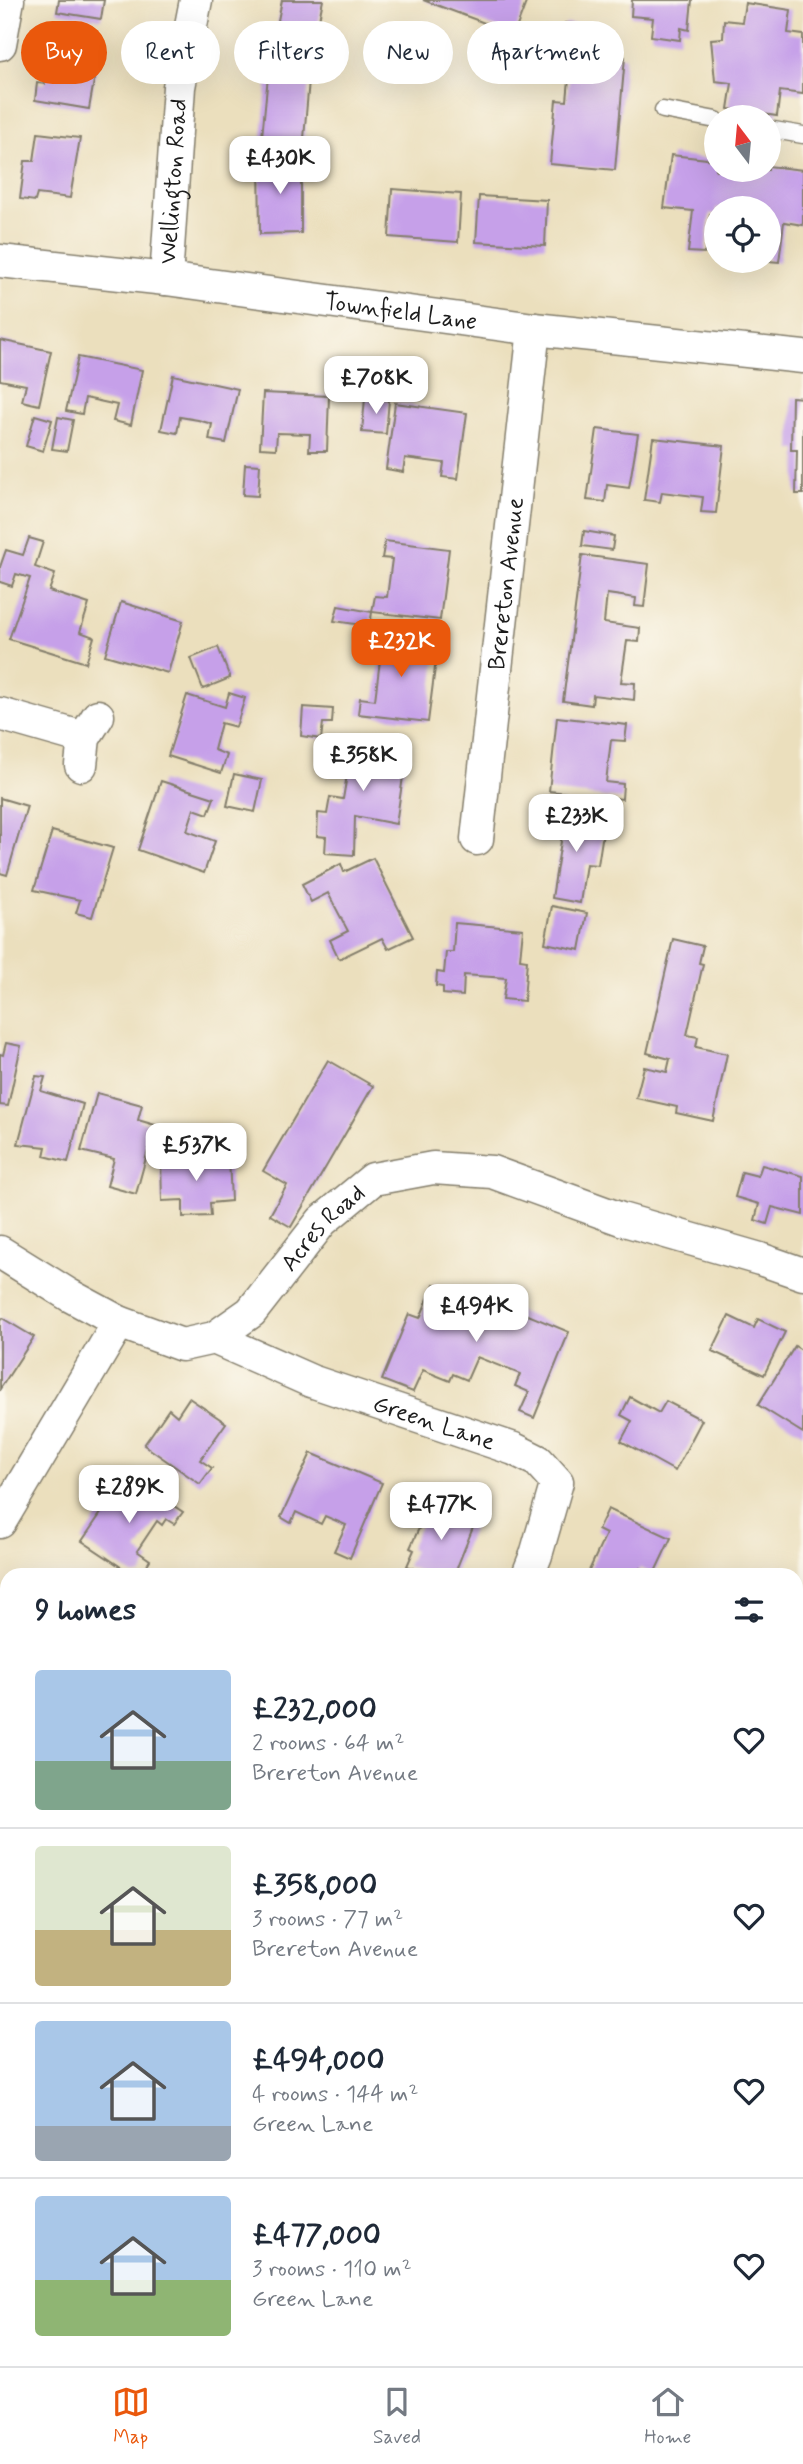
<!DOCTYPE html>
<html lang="en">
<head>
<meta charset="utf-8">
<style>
	:root { --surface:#fff; --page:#f2f2f3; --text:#1f2937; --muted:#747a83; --line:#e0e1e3; --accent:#ea580c }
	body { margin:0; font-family:Mynerve,sans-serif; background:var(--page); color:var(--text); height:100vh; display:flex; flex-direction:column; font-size:26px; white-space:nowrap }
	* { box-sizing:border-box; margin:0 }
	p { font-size:23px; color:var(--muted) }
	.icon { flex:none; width:38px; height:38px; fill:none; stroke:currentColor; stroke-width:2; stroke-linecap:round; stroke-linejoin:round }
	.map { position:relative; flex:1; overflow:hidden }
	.drawer { position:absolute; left:0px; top:1568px; width:803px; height:798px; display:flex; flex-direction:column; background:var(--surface); border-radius:21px 21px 0 0; box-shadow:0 7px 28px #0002 }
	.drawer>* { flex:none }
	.hud { position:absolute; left:21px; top:21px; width:761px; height:63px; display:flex; gap:14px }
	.needle { width:46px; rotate:344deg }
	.buttons { position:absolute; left:704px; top:105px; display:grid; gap:14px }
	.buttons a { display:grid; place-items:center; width:77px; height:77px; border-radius:50%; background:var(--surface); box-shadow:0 7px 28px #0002; font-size:35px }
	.price { position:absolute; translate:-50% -60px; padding:0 16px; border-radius:14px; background:#fff; color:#222; font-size:23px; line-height:46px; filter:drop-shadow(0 2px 4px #0008) }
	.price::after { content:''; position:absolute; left:50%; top:42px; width:21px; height:16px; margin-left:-10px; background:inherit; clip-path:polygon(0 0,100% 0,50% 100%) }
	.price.selected { background:var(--accent); color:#fff }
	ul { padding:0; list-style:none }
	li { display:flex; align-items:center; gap:21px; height:175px; padding:0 35px }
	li+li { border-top:2px solid var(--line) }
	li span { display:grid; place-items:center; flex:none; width:196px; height:140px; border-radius:7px; color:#555 }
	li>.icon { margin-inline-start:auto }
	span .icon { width:84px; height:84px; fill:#fffc; stroke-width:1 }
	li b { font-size:30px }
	h2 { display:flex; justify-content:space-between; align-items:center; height:84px; padding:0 35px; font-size:30px }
	.chip { padding:0 24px; border-radius:32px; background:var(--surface); box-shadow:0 7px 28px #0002; font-size:24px; line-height:63px }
	.chip.selected { background:var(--accent); color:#fff }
	.dock { display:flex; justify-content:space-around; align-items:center; height:98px; border-top:2px solid var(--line); background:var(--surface); font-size:19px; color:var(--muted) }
	.dock a { display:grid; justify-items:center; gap:4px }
	.dock .selected { color:var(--accent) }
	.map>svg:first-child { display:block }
	.building { fill:#c6a0e9 }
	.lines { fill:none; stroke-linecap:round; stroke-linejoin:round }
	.lane-casing { stroke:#847e6c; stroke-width:19 }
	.street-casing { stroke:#847e6c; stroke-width:35 }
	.secondary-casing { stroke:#847e6c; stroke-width:42 }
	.lane { stroke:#fff; stroke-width:16 }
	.street { stroke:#fff; stroke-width:32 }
	.secondary { stroke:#fff; stroke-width:38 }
	.labels { text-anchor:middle; stroke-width:5; stroke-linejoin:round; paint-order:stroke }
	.street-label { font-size:24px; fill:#1c1c1c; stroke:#fbf7ec }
</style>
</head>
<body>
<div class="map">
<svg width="803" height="2366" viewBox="0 0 803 2366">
	<rect width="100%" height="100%" fill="#fbf7ec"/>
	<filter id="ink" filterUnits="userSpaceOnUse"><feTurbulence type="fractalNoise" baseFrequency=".0143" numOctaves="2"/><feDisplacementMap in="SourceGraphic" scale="14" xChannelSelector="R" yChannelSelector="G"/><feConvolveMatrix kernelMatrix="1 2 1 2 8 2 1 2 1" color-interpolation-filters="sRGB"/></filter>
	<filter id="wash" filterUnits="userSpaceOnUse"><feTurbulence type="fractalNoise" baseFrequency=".00686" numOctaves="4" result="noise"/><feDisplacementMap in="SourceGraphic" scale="28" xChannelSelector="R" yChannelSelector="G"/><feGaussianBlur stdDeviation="1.57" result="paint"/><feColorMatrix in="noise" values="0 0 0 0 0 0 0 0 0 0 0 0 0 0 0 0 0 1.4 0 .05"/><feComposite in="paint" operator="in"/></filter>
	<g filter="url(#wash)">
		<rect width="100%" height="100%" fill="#ebdfbd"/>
		<g id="blocks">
			<!-- building -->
			<g class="building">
				<path d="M59,0H104L101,19L57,12Z"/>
				<path d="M282,0H323L309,69L270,61Z"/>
				<path d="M423,0H527L514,34Z"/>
				<path d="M632,0H692L689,30L681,28L680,40L651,36L653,18L631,16Z"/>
				<path d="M745,3L791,10L788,33L803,35V94L780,91L777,116L728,109L732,83L715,81L711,39L723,38L724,20L742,22Z"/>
				<path d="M565,23L603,27L600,54L625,57L615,170L550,164L556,100L567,101L570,68H561Z"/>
				<path d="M45,37L100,47L89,109L35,100L37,83L45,84L50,57L42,55Z"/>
				<path d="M268,76L309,80L303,150L261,147Z"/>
				<path d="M38,133L80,138L70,198L37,194L35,201L20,199L25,161H34Z"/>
				<path d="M671,155L716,160V170H768V166L803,170V225L784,222L779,262L768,261V208H716V214H710L705,253L688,252L693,211L664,208Z"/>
				<path d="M259,159L301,160V233L260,234Z"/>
				<path d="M392,189L461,194L458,242L389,237Z"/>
				<path d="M479,196L547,200L545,246L476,242Z"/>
				<path d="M0,340L51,351L39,405L22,401L26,385L0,380Z"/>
				<path d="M78,357L142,370L131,425L113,421L117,405L85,398L82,414L66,411Z"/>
				<path d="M173,375L238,389L226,443L209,440L212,424L198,420L180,417L177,433L161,430Z"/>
				<path d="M263,393L329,396L327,451H309L310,434L277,433L276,449L260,448Z"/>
				<path d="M792,397L803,398V494H796L797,450H791Z"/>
				<path d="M365,398L389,400L386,434L362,432Z"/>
				<path d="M395,403L467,413L458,479L442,477L444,463L405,458L403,472L386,469Z"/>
				<path d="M35,415L52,420L43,451L26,446Z"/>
				<path d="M58,417L73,420L67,451L52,449Z"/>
				<path d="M597,429L638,434L629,488L607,485L605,502L587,500Z"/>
				<path d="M653,438L724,446L716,513L701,512L703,497L662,492L660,502L644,500Z"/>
				<path d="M245,464L260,465L258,496L243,495Z"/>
				<path d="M584,531L614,536L612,550L582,546Z"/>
				<path d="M29,538L43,542L35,567L55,574L49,591L89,604L80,632L94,637L86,663L9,639L30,578L16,574L12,586L0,582V567L6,550L23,555Z"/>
				<path d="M385,541L449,549L440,620L372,612L375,596L387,597L392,559L382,558Z"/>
				<path d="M582,555L649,564L644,607L635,606L636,598L607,594L604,623L640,628L639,642L627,641L621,682L635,683L634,700L593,695L592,705L563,701Z"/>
				<path d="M121,602L183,621L168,673L105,655Z"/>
				<path d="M338,606L372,612L370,626L334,621Z"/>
				<path d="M386,629L416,633L413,649L437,652L428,722L358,714L360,698L375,700L380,660L368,658L370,642L385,643Z"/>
				<path d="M218,647L230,678L203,689L191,658Z"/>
				<path d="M229,693L245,698L236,727L221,723L214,750L227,755L221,773L168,756L187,695L225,707Z"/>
				<path d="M303,707L333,709L332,723H323L321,739L301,736Z"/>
				<path d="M557,717L627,725L625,741L611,740L606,782L623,784L622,799L549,791Z"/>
				<path d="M335,739L407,750L396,824L355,816L354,855L325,853L326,837L317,836L318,813L327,814L330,797L343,799L350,757L332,754Z"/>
				<path d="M234,774L262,780L255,812L227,806Z"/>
				<path d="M161,781L214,798L208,814L194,809L187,831L215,841L204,873L138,850Z"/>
				<path d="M0,798L27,806L7,875L0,873Z"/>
				<path d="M559,813L605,820L598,865L586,864L580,903L552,898L562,835L556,834Z"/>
				<path d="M52,831L113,848L92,917L76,913L80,900L34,890Z"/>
				<path d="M373,858L413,937L388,949L382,938L339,959L330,940L348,931L328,893L311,902L302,884L341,864L344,872Z"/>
				<path d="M552,906L587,913L580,950L545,943Z"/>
				<path d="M455,923L523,929L520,959L527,960L524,1001L503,999L506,978L464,975L463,996L443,994V987L436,986L437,972L444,973L446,952H453Z"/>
				<path d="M673,939L703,946L699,963L703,964L687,1035L698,1037L696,1047L727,1054L713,1121L676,1113L677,1107L636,1098L644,1067L667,1072L670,1059L647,1053Z"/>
				<path d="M6,1043L21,1046L8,1106L0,1105V1054L3,1055Z"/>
				<path d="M328,1060L373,1086L291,1227L270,1215L287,1185L263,1171Z"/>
				<path d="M36,1076L45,1077L41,1091L83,1104L68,1162L44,1156L46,1147L18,1144Z"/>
				<path d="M97,1093L142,1105L138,1120L155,1125L136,1194L107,1186L114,1159L81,1151Z"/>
				<path d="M229,1157L231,1201L210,1203L211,1216L183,1217V1200L162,1201L161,1159Z"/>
				<path d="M762,1165L803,1176V1215L772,1207L767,1224L755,1220L759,1204L735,1197L742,1172L758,1176Z"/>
				<path d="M434,1284L471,1299L473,1292L569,1332L534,1418L520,1412L529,1392L515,1386L520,1374L477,1357L467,1380L453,1374L450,1381L423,1370L413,1392L382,1380L409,1314L420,1318Z"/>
				<path d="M729,1316L754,1328L758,1319L785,1332L764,1375L712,1351Z"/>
				<path d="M2,1318L34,1337L0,1389V1321Z"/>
				<path d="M795,1346L803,1351V1433L758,1405Z"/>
				<path d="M630,1397L659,1413L666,1401L702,1420L675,1471L621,1441L632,1421L621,1415Z"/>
				<path d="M189,1398L226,1423L200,1460L212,1468L200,1484L144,1445L169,1409L177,1416Z"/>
				<path d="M311,1453L382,1483L350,1558L334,1551L346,1525L325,1516L321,1524L296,1512L291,1523L281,1517Z"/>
				<path d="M127,1475L183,1512L174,1524L166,1519L162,1525L157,1521L137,1551L150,1560L141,1575H133L82,1541Z"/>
				<path d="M434,1502L476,1520L454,1575H429L407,1566L414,1550L410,1548L424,1517L429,1519Z"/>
				<path d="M608,1509L671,1538L654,1574L640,1568L636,1575H587L606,1534L598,1530Z"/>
				<path d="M803,1596V1757L796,1768V1607Z"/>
				<path d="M7,1673V1733L0,1729V1686Z"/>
				<path d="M803,1910V1980L800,1979L796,1986V1915L800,1916Z"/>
				<path d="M0,2232L7,2237V2314L0,2323Z"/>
				<path d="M796,2240L803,2244V2304L796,2316Z"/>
				<path d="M218,2359H282L277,2366H228Z"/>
				<path d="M407,2359H507L504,2366H403Z"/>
			</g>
		</g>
	</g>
	<g filter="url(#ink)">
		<use href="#blocks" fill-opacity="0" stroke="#847e6c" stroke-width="2"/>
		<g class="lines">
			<!-- lane casing -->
			<g class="lane-casing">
				<g id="lane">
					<path d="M663,110L716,120"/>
					<path d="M768,129L803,135"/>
					<path d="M796,2175L803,2178"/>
				</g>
			</g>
			<!-- street casing -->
			<g class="street-casing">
				<g id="street">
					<path d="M0,44L8,0"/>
					<path id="s1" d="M0,261L166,279L534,329L803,357"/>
					<path id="s2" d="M166,279L179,87L196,0"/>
					<path d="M0,714L84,738"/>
					<path d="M81,765L84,738L98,716"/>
					<path id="s3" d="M477,839L534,329"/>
					<path id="s4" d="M0,1252L69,1295L119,1322L182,1345L214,1338L251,1312L322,1221L373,1179L433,1168L492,1172L621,1219L760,1259L803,1274"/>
					<path id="s5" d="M214,1338L311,1381L514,1449L538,1461L557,1482L536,1555L528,1575"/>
					<path d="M0,1522L119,1322"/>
					<path d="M106,2366L110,2359"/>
					<path d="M363,2366L367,2359"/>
				</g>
			</g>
			<!-- secondary casing -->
			<g class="secondary-casing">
				<g id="secondary">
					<path d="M796,2092L803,2080"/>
					<path d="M644,2366L648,2359"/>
				</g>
			</g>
			<!-- lane -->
			<use href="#lane" class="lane"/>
			<!-- street -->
			<use href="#street" class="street"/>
			<!-- secondary -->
			<use href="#secondary" class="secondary"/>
		</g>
	</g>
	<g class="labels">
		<!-- street labels -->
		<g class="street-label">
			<text dy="8" stroke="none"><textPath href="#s2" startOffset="98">Wellington Road</textPath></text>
			<text dy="8" stroke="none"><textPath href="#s1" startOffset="404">Townfield Lane</textPath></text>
			<text dy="8" stroke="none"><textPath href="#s3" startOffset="257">Brereton Avenue</textPath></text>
			<text dy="8" stroke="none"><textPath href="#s4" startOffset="394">Acres Road</textPath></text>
			<text dy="8" stroke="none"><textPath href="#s5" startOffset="236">Green Lane</textPath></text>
		</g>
	</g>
</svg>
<div class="buttons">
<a><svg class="needle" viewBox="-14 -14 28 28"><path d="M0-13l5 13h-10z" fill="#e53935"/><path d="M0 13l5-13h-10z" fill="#747a83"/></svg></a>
<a><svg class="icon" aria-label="locate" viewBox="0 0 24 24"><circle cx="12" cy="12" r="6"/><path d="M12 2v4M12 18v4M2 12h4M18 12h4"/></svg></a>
</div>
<b class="price" style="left:280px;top:196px">£430K</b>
<b class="price" style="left:376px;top:416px">£708K</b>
<b class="price selected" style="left:401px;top:679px">£232K</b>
<b class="price" style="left:363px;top:793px">£358K</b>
<b class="price" style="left:576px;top:854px">£233K</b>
<b class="price" style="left:196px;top:1183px">£537K</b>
<b class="price" style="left:476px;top:1344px">£494K</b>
<b class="price" style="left:129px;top:1525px">£289K</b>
<b class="price" style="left:441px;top:1542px">£477K</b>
<div class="hud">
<a class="chip selected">Buy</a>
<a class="chip">Rent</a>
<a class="chip">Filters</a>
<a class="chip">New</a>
<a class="chip">Apartment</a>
</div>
<section class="drawer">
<h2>9 homes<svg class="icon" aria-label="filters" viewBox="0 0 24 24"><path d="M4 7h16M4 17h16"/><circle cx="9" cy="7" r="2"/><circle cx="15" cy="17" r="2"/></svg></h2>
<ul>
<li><span style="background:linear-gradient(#a9c7e8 65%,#7fa58c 0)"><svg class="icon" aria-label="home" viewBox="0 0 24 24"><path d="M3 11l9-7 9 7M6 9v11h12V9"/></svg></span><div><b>£232,000</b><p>2 rooms · 64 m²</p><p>Brereton Avenue</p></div><svg class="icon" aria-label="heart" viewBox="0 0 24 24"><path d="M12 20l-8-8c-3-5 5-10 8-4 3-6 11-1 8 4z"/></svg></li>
<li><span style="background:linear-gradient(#dfe7d0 60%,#c2b280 0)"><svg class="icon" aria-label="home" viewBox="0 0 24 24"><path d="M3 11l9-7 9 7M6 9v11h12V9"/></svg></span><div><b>£358,000</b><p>3 rooms · 77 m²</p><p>Brereton Avenue</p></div><svg class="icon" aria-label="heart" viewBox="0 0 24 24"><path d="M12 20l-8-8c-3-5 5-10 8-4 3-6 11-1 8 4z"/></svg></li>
<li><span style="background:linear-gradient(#a9c7e8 75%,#9aa5b1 0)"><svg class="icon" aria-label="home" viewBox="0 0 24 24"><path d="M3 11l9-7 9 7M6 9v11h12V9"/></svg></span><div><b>£494,000</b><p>4 rooms · 144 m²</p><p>Green Lane</p></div><svg class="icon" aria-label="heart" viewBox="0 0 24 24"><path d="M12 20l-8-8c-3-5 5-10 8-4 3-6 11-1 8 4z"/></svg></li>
<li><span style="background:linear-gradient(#a9c7e8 60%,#8fb573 0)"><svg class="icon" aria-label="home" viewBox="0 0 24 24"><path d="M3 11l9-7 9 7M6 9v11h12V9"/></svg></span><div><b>£477,000</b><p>3 rooms · 110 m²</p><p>Green Lane</p></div><svg class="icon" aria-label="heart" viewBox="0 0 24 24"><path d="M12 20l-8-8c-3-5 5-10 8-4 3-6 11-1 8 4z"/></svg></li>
</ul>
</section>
</div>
<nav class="dock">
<a class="selected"><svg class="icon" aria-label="map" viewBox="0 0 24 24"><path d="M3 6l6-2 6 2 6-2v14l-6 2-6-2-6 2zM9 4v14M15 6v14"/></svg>Map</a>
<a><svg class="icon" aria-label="saved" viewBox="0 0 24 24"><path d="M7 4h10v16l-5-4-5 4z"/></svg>Saved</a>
<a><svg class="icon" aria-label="home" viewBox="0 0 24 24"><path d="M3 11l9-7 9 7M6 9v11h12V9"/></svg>Home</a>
</nav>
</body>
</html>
